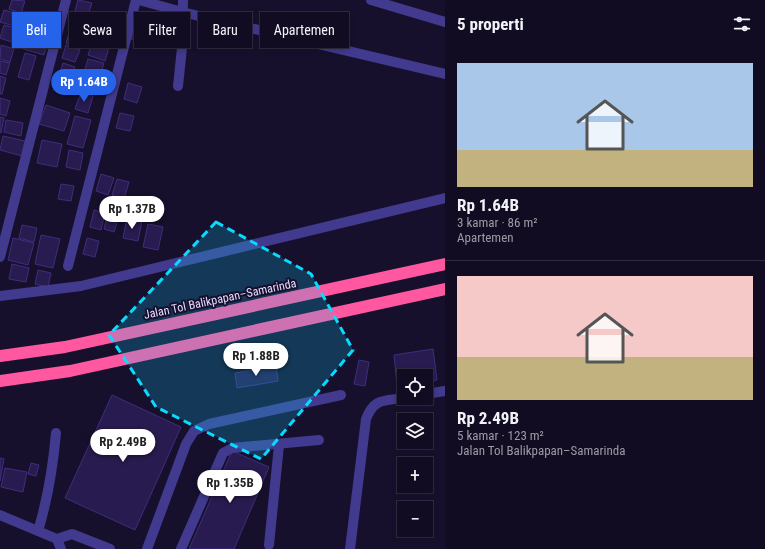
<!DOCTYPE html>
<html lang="id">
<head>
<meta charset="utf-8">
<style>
	:root { --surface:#110c22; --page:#1a152a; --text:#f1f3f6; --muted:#9c9ba5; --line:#302c40; --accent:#2563eb }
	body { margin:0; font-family:"Roboto Condensed",sans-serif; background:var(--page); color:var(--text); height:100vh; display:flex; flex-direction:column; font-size:15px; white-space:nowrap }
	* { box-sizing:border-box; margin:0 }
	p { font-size:13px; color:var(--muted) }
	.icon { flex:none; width:22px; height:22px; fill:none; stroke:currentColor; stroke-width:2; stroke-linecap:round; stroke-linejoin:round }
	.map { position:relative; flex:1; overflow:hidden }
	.drawer { display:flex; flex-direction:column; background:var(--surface); width:320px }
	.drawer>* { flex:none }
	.banner { position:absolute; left:12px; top:12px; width:373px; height:36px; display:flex; gap:8px }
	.fabs { position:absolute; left:397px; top:369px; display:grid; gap:8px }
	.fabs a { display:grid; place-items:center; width:36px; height:36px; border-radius:0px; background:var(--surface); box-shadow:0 2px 6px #0003,0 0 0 1px var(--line); font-size:20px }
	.price { position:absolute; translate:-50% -34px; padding:0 9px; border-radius:14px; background:#fff; color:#222; font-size:13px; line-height:26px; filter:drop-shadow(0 1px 2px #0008) }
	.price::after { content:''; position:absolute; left:50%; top:24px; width:12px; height:9px; margin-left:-6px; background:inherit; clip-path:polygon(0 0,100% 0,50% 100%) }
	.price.active { background:var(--accent); color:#fff }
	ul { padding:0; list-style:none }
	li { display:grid; align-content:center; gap:8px; height:212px; padding:0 12px }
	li+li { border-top:1px solid var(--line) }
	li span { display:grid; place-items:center; height:124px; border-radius:0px; color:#555 }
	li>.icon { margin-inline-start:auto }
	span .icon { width:72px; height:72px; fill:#fffc; stroke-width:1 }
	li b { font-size:17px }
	h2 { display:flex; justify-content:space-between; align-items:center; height:48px; padding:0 12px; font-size:17px }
	.chip { padding:0 14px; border-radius:0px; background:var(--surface); box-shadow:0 2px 6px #0003,0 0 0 1px var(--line); font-size:14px; line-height:36px }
	.chip.active { background:var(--accent); color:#fff }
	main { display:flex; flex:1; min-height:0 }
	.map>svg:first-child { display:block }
	.building { fill:#281b4f; stroke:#402d7c }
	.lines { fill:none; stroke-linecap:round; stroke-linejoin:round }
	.minor { stroke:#413a8e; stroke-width:10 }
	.highway { stroke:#ff57a0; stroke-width:12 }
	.marked { fill:#08dbff; fill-opacity:0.2; stroke:#08dbff; stroke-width:3; stroke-dasharray:8 5; stroke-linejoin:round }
	.labels { text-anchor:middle; stroke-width:4; stroke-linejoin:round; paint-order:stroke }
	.street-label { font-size:12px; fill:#e2dcff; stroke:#17102d }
</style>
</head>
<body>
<main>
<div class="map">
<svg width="445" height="549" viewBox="0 0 445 549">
	<rect width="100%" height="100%" fill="#17102d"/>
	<!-- building -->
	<g class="building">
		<path d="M12,0L25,1L21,13L9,9Z"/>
		<path d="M78,0L92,3L88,15L75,11Z"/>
		<path d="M4,10L22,15L18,27L0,22Z"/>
		<path d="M74,14L88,19L85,31L70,27Z"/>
		<path d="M34,18L45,21L40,35L29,32Z"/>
		<path d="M137,18L150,22L144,43L131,39Z"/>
		<path d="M151,23L163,27L158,44L146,41Z"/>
		<path d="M164,24L179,28L174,44L160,40Z"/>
		<path d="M4,25L18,29L14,43L0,38Z"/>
		<path d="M70,30L84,34L80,47L66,43Z"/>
		<path d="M24,34L48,41L44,55L20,48Z"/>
		<path d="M93,39L110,44L105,61L88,55Z"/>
		<path d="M1,45L14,49L10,62L0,59Z"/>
		<path d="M66,45L80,50L75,62L62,58Z"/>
		<path d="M25,53L36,56L29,80L18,77Z"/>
		<path d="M88,59L104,63L98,81L83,76Z"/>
		<path d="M0,61L10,63L6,75L0,73Z"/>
		<path d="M63,63L75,67L71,79L59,75Z"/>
		<path d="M0,76L6,78L2,94H0Z"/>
		<path d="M57,78L71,82L67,94L53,90Z"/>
		<path d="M128,83L142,87L137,103L124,99Z"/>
		<path d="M81,92L93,96L88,113L75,109Z"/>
		<path d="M0,98L10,101L6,116L0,114Z"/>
		<path d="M46,105L70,113L64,131L39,124Z"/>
		<path d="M120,113L134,116L130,131L116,128Z"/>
		<path d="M75,116L91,120L83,148L67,144Z"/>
		<path d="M0,117L4,118L1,133L0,132Z"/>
		<path d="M6,120L23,123L21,136L4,132Z"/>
		<path d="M3,136L25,141L22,156L0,150Z"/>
		<path d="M42,140L62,144L57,167L37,163Z"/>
		<path d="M69,150L83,153L80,170L66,167Z"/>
		<path d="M101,174L114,178L108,195L96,191Z"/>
		<path d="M117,179L129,182L124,199L112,195Z"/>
		<path d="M61,184L74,186L71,201L58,199Z"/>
		<path d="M94,210L105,213L101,230L90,227Z"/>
		<path d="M108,213L119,216L114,232L104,229Z"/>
		<path d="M127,218L142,221L138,241L123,238Z"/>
		<path d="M148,224L163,227L158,250L143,247Z"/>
		<path d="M22,225L37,228L34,242L19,238Z"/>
		<path d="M41,235L60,239L53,268L35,264Z"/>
		<path d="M13,238L34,243L28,265L8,260Z"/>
		<path d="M87,238L99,241L95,257L83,254Z"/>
		<path d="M12,264L29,268L26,282L9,279Z"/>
		<path d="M38,270L51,273L48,287L35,284Z"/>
		<path d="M433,349L437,380L426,382V376H404V385H397L394,355Z"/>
		<path d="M359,360L369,362L365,386L354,384Z"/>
		<path d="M276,366L278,381L237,388L235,373Z"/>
		<path d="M112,395L181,427L135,530L65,498Z"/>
		<path d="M232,451L269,467L234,549H189Z"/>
		<path d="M0,458L4,459L0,481Z"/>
		<path d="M31,463L39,465L36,476L28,474Z"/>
		<path d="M5,468L27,472L23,492L1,487Z"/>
	</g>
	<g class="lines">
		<!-- minor -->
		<g class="minor">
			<path d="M139,0L182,12L445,74"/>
			<path d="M371,0L445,22"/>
			<path d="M178,86L182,48L183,0"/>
			<path d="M0,257L66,0"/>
			<path d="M68,266L136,0"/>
			<path d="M0,296L81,286L445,198"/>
			<path d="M426,394L445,391"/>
			<path d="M0,515L57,539L72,534L110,549"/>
			<path d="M38,531C48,498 53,467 56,433"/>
			<path d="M57,539L61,549"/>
			<path d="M269,545L279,445"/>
			<path d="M147,549L186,444L194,431L209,424L341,395"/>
			<path d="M181,549L223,453L232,448L319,440"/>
			<path d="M350,549L366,419C374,398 384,401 404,398"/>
		</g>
		<!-- highway -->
		<g class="highway">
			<path d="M0,356L65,347L445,264"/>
			<path d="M0,381L70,371L445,289"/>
		</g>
	</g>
	<!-- marked area -->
	<path class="marked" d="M216,222L311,274L353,350L261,459L156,407L109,335Z"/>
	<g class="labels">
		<!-- street labels -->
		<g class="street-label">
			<text transform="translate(220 299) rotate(-12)" y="4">Jalan Tol Balikpapan–Samarinda</text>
		</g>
	</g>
</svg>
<div class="fabs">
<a><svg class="icon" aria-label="locate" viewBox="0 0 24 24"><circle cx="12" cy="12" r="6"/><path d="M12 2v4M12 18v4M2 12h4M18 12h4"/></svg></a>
<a><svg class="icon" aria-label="layers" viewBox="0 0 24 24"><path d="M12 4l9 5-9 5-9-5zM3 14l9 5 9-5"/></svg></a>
<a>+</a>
<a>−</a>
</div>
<b class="price active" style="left:84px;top:103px">Rp 1.64B</b>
<b class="price" style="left:132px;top:230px">Rp 1.37B</b>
<b class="price" style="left:256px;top:377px">Rp 1.88B</b>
<b class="price" style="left:123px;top:463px">Rp 2.49B</b>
<b class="price" style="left:230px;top:504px">Rp 1.35B</b>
<div class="banner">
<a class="chip active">Beli</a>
<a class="chip">Sewa</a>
<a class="chip">Filter</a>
<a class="chip">Baru</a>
<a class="chip">Apartemen</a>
</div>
</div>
<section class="drawer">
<h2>5 properti<svg class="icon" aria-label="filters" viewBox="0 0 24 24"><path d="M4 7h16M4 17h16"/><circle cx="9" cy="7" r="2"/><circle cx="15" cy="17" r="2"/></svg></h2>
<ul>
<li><span style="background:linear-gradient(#a9c7e8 70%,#c2b280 0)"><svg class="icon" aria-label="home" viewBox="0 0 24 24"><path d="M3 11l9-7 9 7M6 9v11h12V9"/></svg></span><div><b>Rp 1.64B</b><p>3 kamar · 86 m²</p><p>Apartemen</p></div></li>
<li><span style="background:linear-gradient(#f6c9c9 65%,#c2b280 0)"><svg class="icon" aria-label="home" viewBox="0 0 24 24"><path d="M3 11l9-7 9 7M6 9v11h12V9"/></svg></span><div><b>Rp 2.49B</b><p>5 kamar · 123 m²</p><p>Jalan Tol Balikpapan–Samarinda</p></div></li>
</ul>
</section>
</main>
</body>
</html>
